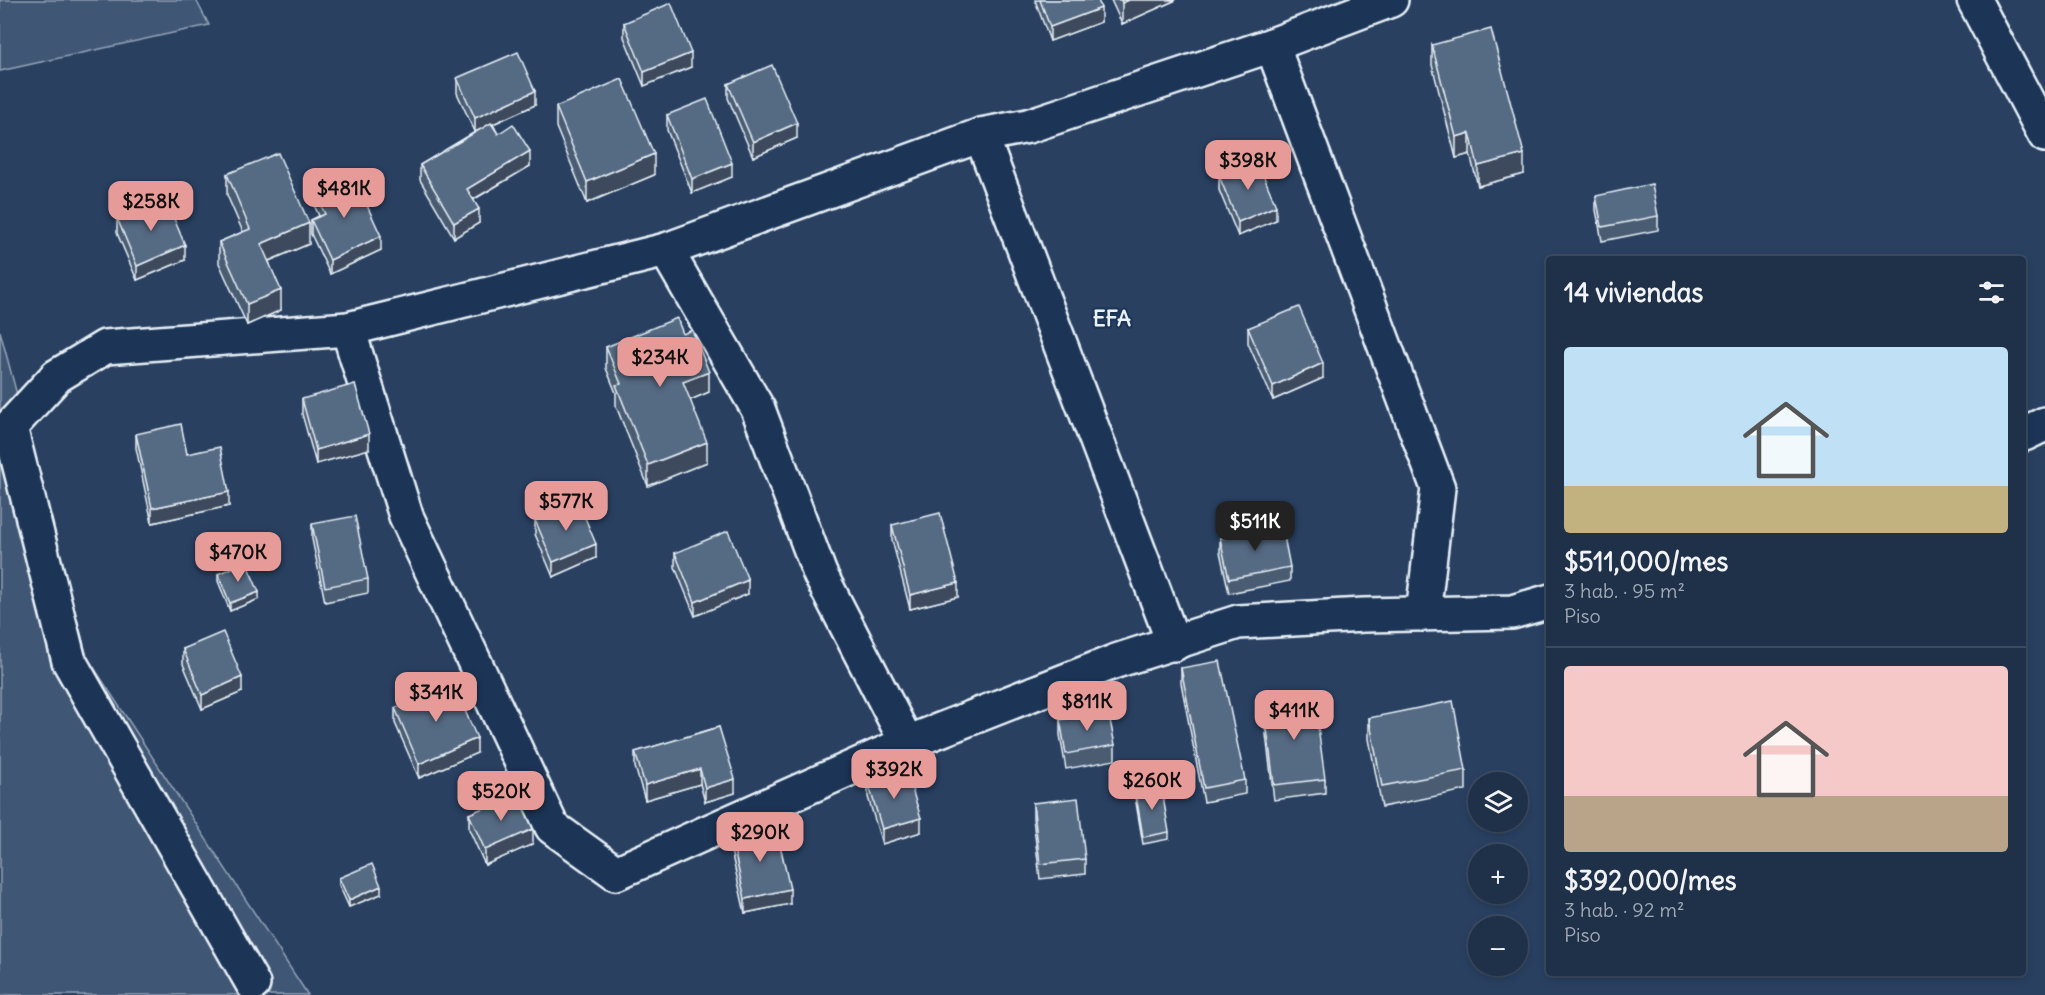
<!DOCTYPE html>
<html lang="es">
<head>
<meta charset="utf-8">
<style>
	:root { --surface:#1f3049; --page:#273850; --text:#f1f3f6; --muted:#a1a9b4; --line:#3c4b61; --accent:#e69b98 }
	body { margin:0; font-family:Delius,sans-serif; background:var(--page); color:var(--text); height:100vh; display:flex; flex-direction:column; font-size:22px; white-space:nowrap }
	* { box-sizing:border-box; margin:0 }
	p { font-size:20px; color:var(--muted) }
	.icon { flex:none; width:33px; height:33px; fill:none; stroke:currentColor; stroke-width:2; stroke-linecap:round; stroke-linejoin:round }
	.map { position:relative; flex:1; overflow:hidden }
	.panel { position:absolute; left:1546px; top:256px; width:480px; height:720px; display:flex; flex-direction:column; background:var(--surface); border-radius:6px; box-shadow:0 3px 9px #0003,0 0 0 2px var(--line) }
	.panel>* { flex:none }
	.fabs { position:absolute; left:1468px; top:772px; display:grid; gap:12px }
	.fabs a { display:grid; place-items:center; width:60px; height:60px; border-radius:50%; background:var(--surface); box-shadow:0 3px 9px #0003,0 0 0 2px var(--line); font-size:30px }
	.price { position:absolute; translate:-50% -51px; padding:0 14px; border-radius:12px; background:var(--accent); color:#111; font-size:20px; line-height:39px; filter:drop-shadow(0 2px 3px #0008) }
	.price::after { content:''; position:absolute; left:50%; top:36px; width:18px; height:14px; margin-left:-9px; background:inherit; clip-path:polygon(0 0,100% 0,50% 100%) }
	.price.active { background:#222; color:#fff }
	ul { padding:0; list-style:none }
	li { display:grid; align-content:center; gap:12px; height:318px; padding:0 18px }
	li+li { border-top:2px solid var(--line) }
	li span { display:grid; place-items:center; height:186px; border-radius:6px; color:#555 }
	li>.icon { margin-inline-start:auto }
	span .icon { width:108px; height:108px; fill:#fffc; stroke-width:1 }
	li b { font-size:26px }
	h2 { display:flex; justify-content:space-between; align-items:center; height:72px; padding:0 18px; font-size:26px }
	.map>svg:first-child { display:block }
	.green { fill:#415774; stroke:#94a4b6; stroke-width:1.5 }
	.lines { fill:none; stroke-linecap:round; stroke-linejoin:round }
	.minor-casing { stroke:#e8f1f8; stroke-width:38 }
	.minor { stroke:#1d3557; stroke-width:33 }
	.wall { fill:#495b71; stroke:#e8f1f8; stroke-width:1.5 }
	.shaded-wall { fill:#3c4a5c; stroke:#e8f1f8; stroke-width:1.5 }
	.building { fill:#556a83; stroke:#e8f1f8; stroke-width:1.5 }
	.labels { text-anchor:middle; stroke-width:4.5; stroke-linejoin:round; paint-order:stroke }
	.neighbourhood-label { font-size:22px; font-weight:bold; fill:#e8f1f8; stroke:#1d3557 }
</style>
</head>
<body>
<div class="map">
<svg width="2045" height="995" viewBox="0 0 2045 995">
	<rect width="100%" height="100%" fill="#294061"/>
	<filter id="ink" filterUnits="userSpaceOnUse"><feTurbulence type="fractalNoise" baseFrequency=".0167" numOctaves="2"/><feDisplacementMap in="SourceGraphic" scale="12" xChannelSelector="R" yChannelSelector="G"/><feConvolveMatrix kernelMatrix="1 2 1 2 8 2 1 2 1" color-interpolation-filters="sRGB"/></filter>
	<g filter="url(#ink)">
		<!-- green -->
		<g class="green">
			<path d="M0,0H196L209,25L0,71Z"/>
			<path d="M0,331L87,657L308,995H0Z"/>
		</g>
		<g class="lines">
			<!-- minor casing -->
			<g class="minor-casing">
				<g id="minor">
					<path d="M1974,0L2045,135"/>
					<path d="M1272,45L1438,488L1423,614"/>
					<path d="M981,135L1174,644"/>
					<path d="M666,250L758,409L820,574L907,743"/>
					<path d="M348,329L406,516L552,827L616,873L907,743L1116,661L1238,622L1364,615L1512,612L1550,601"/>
					<path d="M2024,434L2045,424"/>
					<path d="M253,984L69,661L10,427L57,376L105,347L348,329L666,250L981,135L1028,126L1272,45L1391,0"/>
				</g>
			</g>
			<!-- minor -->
			<use href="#minor" class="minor"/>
		</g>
		<!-- wall -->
		<g class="wall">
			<path d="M1035,0H1098L1101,22L1050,41Z"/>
			<path d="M1111,0H1176L1122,24Z"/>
			<path d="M624,23L691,67L644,86L624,37Z"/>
			<path d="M1432,45L1524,174L1478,186L1470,154L1456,158L1432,65Z"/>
			<path d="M457,78L535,105L493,124L498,134L530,166L473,200L479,223L454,238L420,180V165L475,132L457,93Z"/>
			<path d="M728,84L797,138L753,157L728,98Z"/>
			<path d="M556,107L654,175L587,203L556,127Z"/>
			<path d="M667,115L732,177L692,193L667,130Z"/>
			<path d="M227,174L309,244L269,261L281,310L247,325L219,263V242L243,232L227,195Z"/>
			<path d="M1219,176L1276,220L1238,236L1219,190Z"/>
			<path d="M315,193L381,250L330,274L311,234V220L319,216L315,207Z"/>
			<path d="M1596,196L1658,216V230L1602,241L1596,210Z"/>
			<path d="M117,218L185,260L137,280L117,233Z"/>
			<path d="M1248,328L1323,378L1273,400L1248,343Z"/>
			<path d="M683,334L709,392L690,400L707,462L648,486L616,406V393L606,368V347Z"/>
			<path d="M302,399L369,449L316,464L302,414Z"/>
			<path d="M136,434L187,454L229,506L152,523L136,448Z"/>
			<path d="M535,520L596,558L553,577L535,534Z"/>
			<path d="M312,524L368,579V593L325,602L312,539Z"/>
			<path d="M892,525L958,597L910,609L892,540Z"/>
			<path d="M1220,538L1290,567V581L1229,593L1220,552Z"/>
			<path d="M675,553L748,594L695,616L675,567Z"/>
			<path d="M218,574L259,599L230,611L218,581Z"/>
			<path d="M183,649L242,692L202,709L183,664Z"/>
			<path d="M1181,668L1245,780V794L1204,802L1181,683Z"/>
			<path d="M1264,704L1325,779V793L1274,800L1264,718Z"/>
			<path d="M395,708L477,753L419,778L395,723Z"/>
			<path d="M1369,718L1466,770V790L1382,807L1369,739Z"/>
			<path d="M1060,720L1115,745V760L1066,769L1060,735Z"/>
			<path d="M719,727L735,793L705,802L700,784L645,800L635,767V752Z"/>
			<path d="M868,782L921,832L882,844L868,797Z"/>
			<path d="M1135,790L1169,832V839L1143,844L1135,797Z"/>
			<path d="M1033,803L1085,859V874L1040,879L1033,818Z"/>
			<path d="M469,814L533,844L485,865L469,829Z"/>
			<path d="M731,836L790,904L745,913L731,851Z"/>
			<path d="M339,878L381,894L349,907L339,885Z"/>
		</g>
		<!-- shaded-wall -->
		<g class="shaded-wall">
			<path d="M1129,0H1176L1122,24V3Z"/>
			<path d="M1101,8V22L1050,41V27Z"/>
			<path d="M691,53V67L644,86V72Z"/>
			<path d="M535,91V105L475,132V118Z"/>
			<path d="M797,123V138L753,157V142Z"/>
			<path d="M1470,133V154L1456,158V137Z"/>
			<path d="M530,151V166L467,203V189Z"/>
			<path d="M654,154V175L587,203V182Z"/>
			<path d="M1524,154V174L1478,186V166Z"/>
			<path d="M732,163V177L692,193V179Z"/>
			<path d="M1276,206V220L1238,236V222Z"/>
			<path d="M479,209V223L454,238V223Z"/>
			<path d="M309,223V244L261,264V244Z"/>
			<path d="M381,236V250L330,274V260Z"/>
			<path d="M185,245V260L137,280V266Z"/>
			<path d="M281,290V310L247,325V304Z"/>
			<path d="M1323,363V378L1273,400V386Z"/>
			<path d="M709,372V392L683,403V382Z"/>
			<path d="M369,434V449L316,464V450Z"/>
			<path d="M707,442V462L648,486V465Z"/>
			<path d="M229,492V506L152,523V508Z"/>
			<path d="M596,544V558L553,577V562Z"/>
			<path d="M748,580V594L695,616V602Z"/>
			<path d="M958,583V597L910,609V595Z"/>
			<path d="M259,592V599L230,611V603Z"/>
			<path d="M242,677V692L202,709V695Z"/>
			<path d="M477,738V753L419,778V764Z"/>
			<path d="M700,769V784L645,800V785Z"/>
			<path d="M735,779V793L705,802V788Z"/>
			<path d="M921,818V832L882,844V829Z"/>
			<path d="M533,829V844L485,865V850Z"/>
			<path d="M381,886V894L349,907V900Z"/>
			<path d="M790,889V904L745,913V899Z"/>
		</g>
		<!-- building -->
		<g class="building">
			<path d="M1040,0H1098L1101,8L1050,27Z"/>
			<path d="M1121,0H1129L1122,3Z"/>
			<path d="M671,3L691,53L644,72L624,23Z"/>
			<path d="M1491,29L1524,154L1478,166L1470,133L1456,137L1432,45Z"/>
			<path d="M518,52L535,91L475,118L457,78Z"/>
			<path d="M772,65L797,123L753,142L728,84Z"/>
			<path d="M622,79L654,154L587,182L556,107Z"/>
			<path d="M707,99L732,163L692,179L667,115Z"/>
			<path d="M491,123L498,134L513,124L530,151L467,189L479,209L454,223L420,165Z"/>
			<path d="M278,153L309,223L261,244L281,290L247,304L219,242L250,229L227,174Z"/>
			<path d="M1257,160L1276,206L1238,222L1219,176Z"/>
			<path d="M353,175L381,236L330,260L311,220L325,214L315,193Z"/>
			<path d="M1652,184L1658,216L1602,227L1596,196Z"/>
			<path d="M165,197L185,245L137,266L117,218Z"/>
			<path d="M1299,307L1323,363L1273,386L1248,328Z"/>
			<path d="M677,318L683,334L692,330L709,372L683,382L707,442L648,465L616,385L621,384L606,347Z"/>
			<path d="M355,384L369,434L316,450L302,399Z"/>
			<path d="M181,424L187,454L220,447L229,492L152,508L136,434Z"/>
			<path d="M578,501L596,544L553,562L535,520Z"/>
			<path d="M940,513L958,583L910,595L892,525Z"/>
			<path d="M355,516L368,579L325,587L312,524Z"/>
			<path d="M1282,526L1290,567L1229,579L1220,538Z"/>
			<path d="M728,531L748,580L695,602L675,553Z"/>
			<path d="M246,562L259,592L230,603L218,574Z"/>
			<path d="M223,632L242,677L202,695L183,649Z"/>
			<path d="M1220,661L1245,780L1204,788L1181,668Z"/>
			<path d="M453,683L477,738L419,764L395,708Z"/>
			<path d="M1314,697L1325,779L1274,785L1264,704Z"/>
			<path d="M1453,701L1466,770L1382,786L1369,718Z"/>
			<path d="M1108,710L1115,745L1066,754L1060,720Z"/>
			<path d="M719,727L735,779L705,788L700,769L645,785L635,752Z"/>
			<path d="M906,770L921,818L882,829L868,782Z"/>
			<path d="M1161,785L1169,832L1143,837L1135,790Z"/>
			<path d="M517,794L533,829L485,850L469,814Z"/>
			<path d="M1078,798L1085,859L1040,864L1033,803Z"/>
			<path d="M776,827L790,889L745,899L731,836Z"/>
			<path d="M372,864L381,886L349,900L339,878Z"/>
		</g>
	</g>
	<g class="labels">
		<!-- neighbourhood labels -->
		<g class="neighbourhood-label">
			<text x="1112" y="326">EFA</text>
		</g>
	</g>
</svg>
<div class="fabs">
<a><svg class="icon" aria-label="layers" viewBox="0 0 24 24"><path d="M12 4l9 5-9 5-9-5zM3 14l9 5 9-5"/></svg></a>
<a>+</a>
<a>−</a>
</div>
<b class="price" style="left:1248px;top:191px">$398K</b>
<b class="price" style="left:344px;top:219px">$481K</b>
<b class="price" style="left:151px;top:232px">$258K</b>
<b class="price" style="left:660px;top:388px">$234K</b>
<b class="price" style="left:566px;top:532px">$577K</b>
<b class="price active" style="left:1255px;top:552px">$511K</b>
<b class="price" style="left:238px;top:583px">$470K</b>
<b class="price" style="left:436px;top:723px">$341K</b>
<b class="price" style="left:1087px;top:732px">$811K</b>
<b class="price" style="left:1294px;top:741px">$411K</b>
<b class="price" style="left:894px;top:800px">$392K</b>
<b class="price" style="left:1152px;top:811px">$260K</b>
<b class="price" style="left:501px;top:822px">$520K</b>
<b class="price" style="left:760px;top:863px">$290K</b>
<section class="panel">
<h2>14 viviendas<svg class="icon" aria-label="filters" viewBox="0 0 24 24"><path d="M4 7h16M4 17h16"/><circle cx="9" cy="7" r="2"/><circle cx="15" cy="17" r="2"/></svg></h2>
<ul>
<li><span style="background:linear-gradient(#bfe0f5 75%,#c2b280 0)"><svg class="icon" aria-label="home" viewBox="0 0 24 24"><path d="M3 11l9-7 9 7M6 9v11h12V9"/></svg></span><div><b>$511,000/mes</b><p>3 hab. · 95 m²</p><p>Piso</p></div></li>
<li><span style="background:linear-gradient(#f6c9c9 70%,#b9a48a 0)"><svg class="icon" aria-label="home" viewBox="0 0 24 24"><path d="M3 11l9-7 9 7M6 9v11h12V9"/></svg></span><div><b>$392,000/mes</b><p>3 hab. · 92 m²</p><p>Piso</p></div></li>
</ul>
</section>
</div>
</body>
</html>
